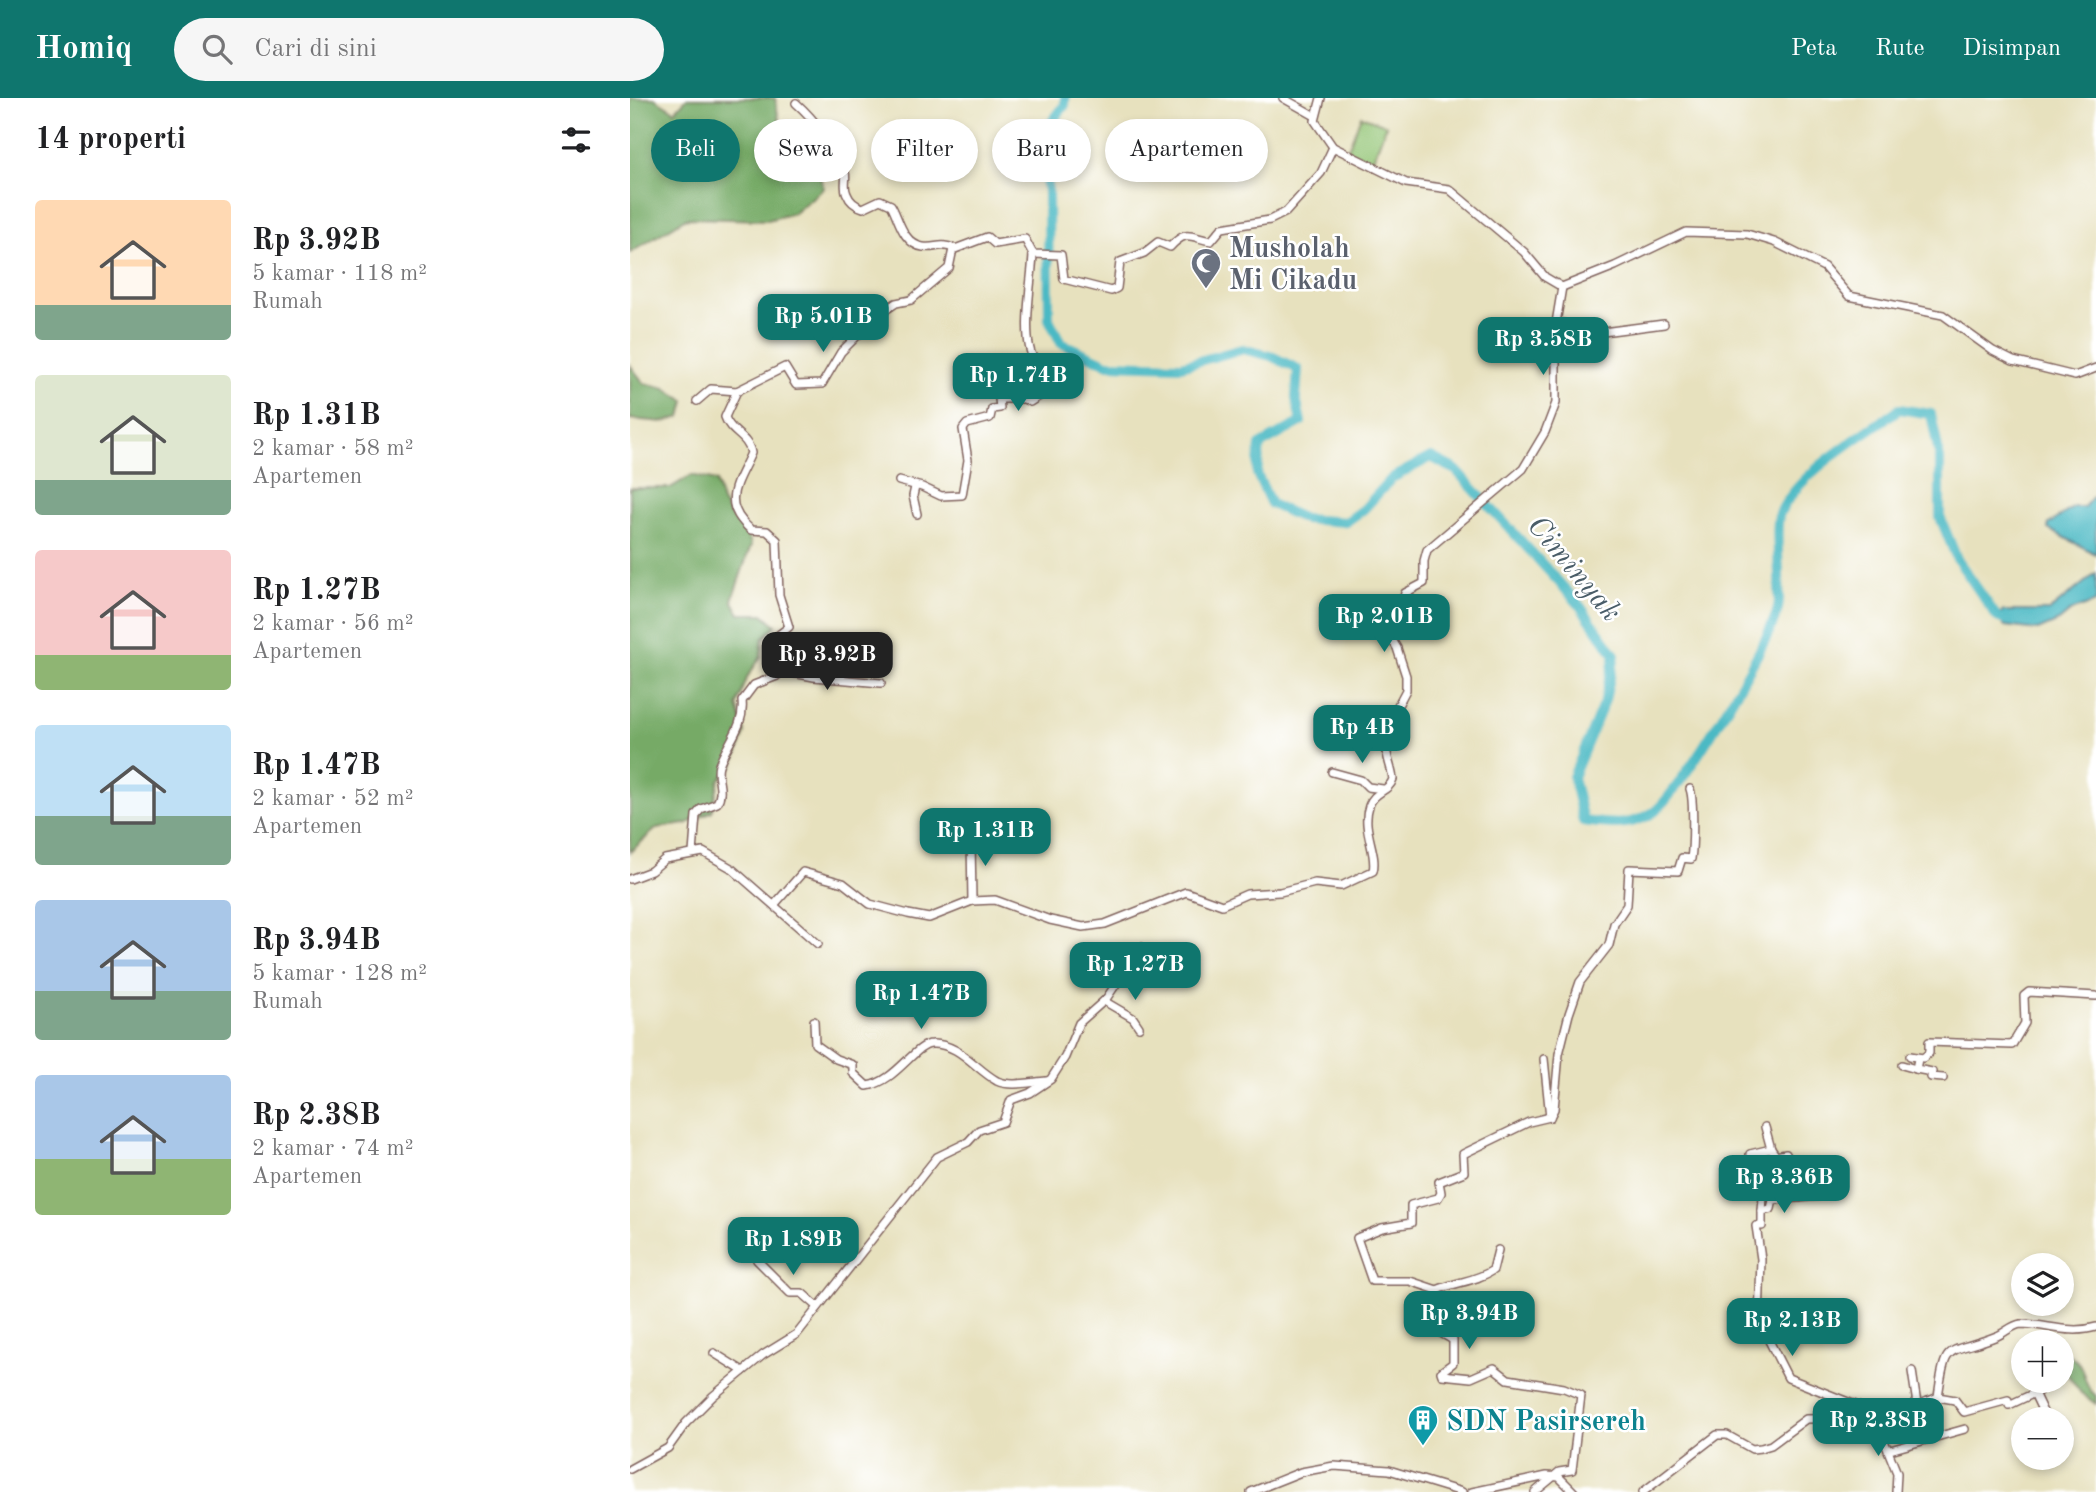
<!DOCTYPE html>
<html lang="id">
<head>
<meta charset="utf-8">
<style>
	:root { --surface:#fff; --page:#f6f6f6; --text:#202124; --muted:#757577; --accent:#0f766e }
	body { margin:0; font-family:"Old Standard TT",serif; background:var(--page); color:var(--text); height:100vh; display:flex; flex-direction:column; font-size:26px; white-space:nowrap }
	* { box-sizing:border-box; margin:0 }
	p { font-size:23px; color:var(--muted) }
	.icon { flex:none; width:38px; height:38px; fill:none; stroke:currentColor; stroke-width:2; stroke-linecap:round; stroke-linejoin:round }
	.map { position:relative; flex:1; overflow:hidden }
	.drawer { display:flex; flex-direction:column; background:var(--surface); width:630px }
	.drawer>* { flex:none }
	.guide { position:absolute; left:21px; top:21px; width:665px; height:63px; display:flex; gap:14px }
	.buttons { position:absolute; left:1381px; top:1155px; display:grid; gap:14px }
	.buttons a { display:grid; place-items:center; width:63px; height:63px; border-radius:50%; background:var(--surface); box-shadow:0 4px 10px #0003; font-size:35px }
	.price { position:absolute; translate:-50% -60px; padding:0 16px; border-radius:14px; background:var(--accent); color:#fff; font-size:23px; line-height:46px; filter:drop-shadow(0 2px 4px #0008) }
	.price::after { content:''; position:absolute; left:50%; top:42px; width:21px; height:16px; margin-left:-10px; background:inherit; clip-path:polygon(0 0,100% 0,50% 100%) }
	.price.active { background:#222; color:#fff }
	ul { padding:0; list-style:none }
	li { display:flex; align-items:center; gap:21px; height:175px; padding:0 35px }
	li span { display:grid; place-items:center; flex:none; width:196px; height:140px; border-radius:7px; color:#555 }
	li>.icon { margin-inline-start:auto }
	span .icon { width:84px; height:84px; fill:#fffc; stroke-width:1 }
	li b { font-size:30px }
	h2 { display:flex; justify-content:space-between; align-items:center; height:84px; padding:0 35px; font-size:30px }
	.tag { padding:0 24px; border-radius:32px; background:var(--surface); box-shadow:0 4px 10px #0003; font-size:24px; line-height:63px }
	.tag.active { background:var(--accent); color:#fff }
	header { display:flex; align-items:center; gap:42px; box-sizing:border-box; height:98px; padding:0 35px; background:var(--accent); color:#fff }
	header strong { font-size:33px }
	nav { display:flex; gap:38px; margin-inline-start:auto; font-size:24px }
	.search { width:490px; height:63px; background:var(--page); display:flex; align-items:center; gap:18px; box-sizing:border-box; padding:0 24px; border-radius:38px; color:var(--muted); font-size:26px }
	main { display:flex; flex:1; min-height:0 }
	.map>svg:first-child { display:block }
	.green { fill:#93c575; stroke:#6e7250; stroke-width:2 }
	.forest { fill:#76aa66; stroke:#606448; stroke-width:2 }
	.water { fill:#4bb9c4; stroke:#4a6c78; stroke-width:2 }
	.lines { fill:none; stroke-linecap:round; stroke-linejoin:round }
	.river { stroke:#4bb9c4; stroke-width:10 }
	.minor-casing { stroke:#81635e; stroke-width:10 }
	.minor { stroke:#fff; stroke-width:7 }
	.labels { text-anchor:middle; stroke-width:5; stroke-linejoin:round; paint-order:stroke }
	.worship-label { font-size:28px; font-weight:bold; fill:#5b616d; stroke:#fff; text-anchor:start }
	.culture-label { font-size:28px; font-weight:bold; fill:#0d838f; stroke:#fff; text-anchor:start }
	.water-label { font-size:30px; font-style:italic; fill:#4a5d68; stroke:#fff }
</style>
</head>
<body>
<header>
<strong>Homiq</strong>
<div class="search"><svg class="icon" aria-label="search" viewBox="0 0 24 24"><circle cx="10" cy="10" r="6"/><path d="M15 15l6 6"/></svg>Cari di sini</div>
<nav><a>Peta</a><a>Rute</a><a>Disimpan</a></nav>
</header>
<main>
<section class="drawer">
<h2>14 properti<svg class="icon" aria-label="filters" viewBox="0 0 24 24"><path d="M4 7h16M4 17h16"/><circle cx="9" cy="7" r="2"/><circle cx="15" cy="17" r="2"/></svg></h2>
<ul>
<li><span style="background:linear-gradient(#ffd9b3 75%,#7fa58c 0)"><svg class="icon" aria-label="home" viewBox="0 0 24 24"><path d="M3 11l9-7 9 7M6 9v11h12V9"/></svg></span><div><b>Rp 3.92B</b><p>5 kamar · 118 m²</p><p>Rumah</p></div></li>
<li><span style="background:linear-gradient(#dfe7d0 75%,#7fa58c 0)"><svg class="icon" aria-label="home" viewBox="0 0 24 24"><path d="M3 11l9-7 9 7M6 9v11h12V9"/></svg></span><div><b>Rp 1.31B</b><p>2 kamar · 58 m²</p><p>Apartemen</p></div></li>
<li><span style="background:linear-gradient(#f6c9c9 75%,#8fb573 0)"><svg class="icon" aria-label="home" viewBox="0 0 24 24"><path d="M3 11l9-7 9 7M6 9v11h12V9"/></svg></span><div><b>Rp 1.27B</b><p>2 kamar · 56 m²</p><p>Apartemen</p></div></li>
<li><span style="background:linear-gradient(#bfe0f5 65%,#7fa58c 0)"><svg class="icon" aria-label="home" viewBox="0 0 24 24"><path d="M3 11l9-7 9 7M6 9v11h12V9"/></svg></span><div><b>Rp 1.47B</b><p>2 kamar · 52 m²</p><p>Apartemen</p></div></li>
<li><span style="background:linear-gradient(#a9c7e8 65%,#7fa58c 0)"><svg class="icon" aria-label="home" viewBox="0 0 24 24"><path d="M3 11l9-7 9 7M6 9v11h12V9"/></svg></span><div><b>Rp 3.94B</b><p>5 kamar · 128 m²</p><p>Rumah</p></div></li>
<li><span style="background:linear-gradient(#a9c7e8 60%,#8fb573 0)"><svg class="icon" aria-label="home" viewBox="0 0 24 24"><path d="M3 11l9-7 9 7M6 9v11h12V9"/></svg></span><div><b>Rp 2.38B</b><p>2 kamar · 74 m²</p><p>Apartemen</p></div></li>
</ul>
</section>
<div class="map">
<svg width="1466" height="1394" viewBox="0 0 1466 1394">
	<rect width="100%" height="100%" fill="#fff"/>
	<filter id="ink" filterUnits="userSpaceOnUse"><feTurbulence type="fractalNoise" baseFrequency=".0143" numOctaves="2"/><feDisplacementMap in="SourceGraphic" scale="14" xChannelSelector="R" yChannelSelector="G"/><feConvolveMatrix kernelMatrix="1 2 1 2 8 2 1 2 1" color-interpolation-filters="sRGB"/></filter>
	<filter id="wash" filterUnits="userSpaceOnUse"><feTurbulence type="fractalNoise" baseFrequency=".00686" numOctaves="4" result="noise"/><feDisplacementMap in="SourceGraphic" scale="28" xChannelSelector="R" yChannelSelector="G"/><feGaussianBlur stdDeviation="1.57" result="paint"/><feColorMatrix in="noise" values="0 0 0 0 0 0 0 0 0 0 0 0 0 0 0 0 0 1.4 0 .05"/><feComposite in="paint" operator="in"/></filter>
	<g filter="url(#wash)">
		<rect width="100%" height="100%" fill="#e7e1be"/>
		<!-- green -->
		<path class="green" d="M731,18L756,27L742,64L717,53Z"/>
		<!-- forest -->
		<g class="forest">
			<path d="M0,0H24L45,13L57,0H145L149,22L183,61L194,90L164,115L138,122L56,120L0,155Z"/>
			<path d="M0,267L14,285L35,290L55,303L51,319L34,324L0,321Z"/>
			<path d="M62,377L86,383L92,404L103,421L117,434L121,447L102,502L110,516H133L146,527L133,541L131,559L118,578L107,607L115,635L103,668L89,682L82,713L56,726L27,730L0,754V390H40Z"/>
			<path d="M1432,1247L1433,1254C1461,1267 1448,1282 1466,1298V1306L1451,1295L1432,1269Z"/>
		</g>
		<!-- water -->
		<g class="water">
			<path d="M1466,395V456L1418,431L1419,426L1444,409H1454Z"/>
			<path d="M1466,475V504L1441,513L1429,523L1408,532L1375,528L1365,519L1373,513H1419Z"/>
		</g>
		<g class="lines">
			<!-- river -->
			<path class="river" d="M435,0V7L414,34L411,55L418,93L419,221L431,245L478,266L551,268L612,251L641,258L668,271L666,300L671,324L630,347L627,376L641,406L674,421L716,424L734,411L762,380L801,359L826,372L948,505L985,557L975,602L943,679L953,723C979,726 1000,730 1024,714C1048,698 1142,541 1148,510C1153,487 1143,431 1150,415C1171,372 1231,339 1269,311L1301,316L1310,361V419L1327,461L1367,519L1375,522"/>
		</g>
	</g>
	<g filter="url(#ink)">
		<g class="lines">
			<!-- minor casing -->
			<g class="minor-casing">
				<g id="minor">
					<path d="M653,0L685,18"/>
					<path d="M691,0L685,23L703,49L776,85L819,91L894,154L915,179L932,189L985,168L1056,134L1117,136L1144,144L1194,169L1219,198L1313,217L1363,253L1383,263L1445,278L1466,270"/>
					<path d="M166,5C182,19 210,53 215,74C217,81 213,89 217,96C220,104 226,108 233,110L250,102L261,107C268,117 272,146 293,149C307,151 309,144 325,151L357,139L365,146L395,141L403,156L431,157L434,181L481,193L487,190L490,164L514,155L528,144L540,149C557,131 559,139 581,143L592,130L640,122L656,114L691,75L703,49"/>
					<path d="M926,224L973,234L1034,226"/>
					<path d="M67,303L81,291L107,293L155,269L166,287L192,286L211,254L248,217L266,205L281,202L319,170L323,151"/>
					<path d="M269,383L292,389L311,398L332,397L338,362L333,331L337,326L360,320L362,311L370,310L369,301H394L400,304L411,297L414,280L417,278L416,265L405,263C390,242 402,184 403,156"/>
					<path d="M285,389L283,398L287,416"/>
					<path d="M148,572L184,579L251,585"/>
					<path d="M702,674L731,682L738,689L753,691"/>
					<path d="M341,742L342,803"/>
					<path d="M63,755L66,717L71,711L87,705C95,691 85,680 89,667C97,645 115,628 112,603L124,587L147,578L150,564L139,544L159,529L149,497L147,442L137,433L121,432C89,404 108,385 121,355C118,338 100,335 95,319L107,293"/>
					<path d="M0,781L21,773L35,761L73,754L101,770L188,846"/>
					<path d="M145,806L173,774L213,785L240,806L278,816L299,820L342,803L365,802L420,822L453,829L475,826L556,794L592,807L617,796L650,794L685,785L711,788L743,773C748,755 731,731 739,708C744,693 759,694 763,681C760,659 748,649 767,630V609L776,592V578L767,550L756,532L769,519L775,495L794,485V463L797,452L893,371L915,334L926,305V225L932,189"/>
					<path d="M474,903L503,920L509,929"/>
					<path d="M184,923L185,946L206,961L223,967V975L237,988C266,984 285,946 302,946C329,945 345,971 367,983C379,989 402,984 416,983"/>
					<path d="M1280,958L1293,960L1299,955V944L1382,947L1395,925L1394,898L1399,894L1466,898"/>
					<path d="M914,961L920,1019"/>
					<path d="M1288,961L1286,971L1302,974L1301,979L1313,980"/>
					<path d="M1272,967L1286,971"/>
					<path d="M1135,1029L1141,1051"/>
					<path d="M1120,1056L1141,1051L1146,1058L1156,1056L1159,1063L1166,1065L1167,1072"/>
					<path d="M1121,1056L1129,1074L1133,1099L1132,1113"/>
					<path d="M1147,1058L1154,1081V1101"/>
					<path d="M1191,1098L1143,1102L1141,1111L1132,1113V1128H1126L1131,1161L1129,1223L1158,1280L1228,1308L1229,1321"/>
					<path d="M1169,1100L1166,1072L1208,1069L1209,1079"/>
					<path d="M127,1162L160,1195H172L187,1208"/>
					<path d="M807,1192C826,1184 847,1183 863,1172L868,1152"/>
					<path d="M84,1255L113,1273"/>
					<path d="M1282,1273L1287,1306"/>
					<path d="M1404,1295L1413,1314"/>
					<path d="M1308,1299L1325,1302L1334,1314L1378,1302L1379,1307L1409,1293"/>
					<path d="M1245,1320L1267,1375L1266,1394"/>
					<path d="M1260,1352L1335,1331"/>
					<path d="M0,1371L38,1350L56,1325L83,1298L133,1257L167,1236L307,1059L338,1044L349,1032L373,1024L381,1002L400,995L421,981L435,959L449,925L476,901L511,849"/>
					<path d="M621,1394L671,1374L704,1368L759,1372L832,1394"/>
					<path d="M842,1394L917,1378L929,1379L944,1394"/>
					<path d="M905,1394L929,1374L942,1372L951,1297L934,1290L878,1281L864,1270L841,1280L812,1277L811,1274L823,1265V1242L809,1234L805,1219L807,1192L780,1183H742L727,1140L752,1130L781,1125V1107L808,1100L811,1095L809,1084L834,1074L833,1056L899,1024L920,1019L924,1011L929,956L939,916L950,884L979,847L984,826L997,807L999,771L1048,773L1052,760L1061,761C1063,749 1064,701 1060,691"/>
					<path d="M1013,1394L1087,1337H1097L1122,1351L1131,1350L1141,1347L1176,1321L1245,1320L1301,1302L1308,1299C1316,1240 1317,1258 1367,1238C1375,1235 1382,1227 1391,1226C1416,1226 1440,1237 1466,1229"/>
				</g>
			</g>
			<!-- minor -->
			<use href="#minor" class="minor"/>
		</g>
	</g>
	<!-- icons -->
	<defs>
		<g id="mosque-pin" transform="scale(1.575)"><path d="M0 17L-7.5 6A9.5 9.5 0 1 1 7.5 6Z" fill="#6b7280" stroke="#fff"/><path d="M3.5-4.9A6 6 0 1 0 3.5 4.9A5 5 0 1 1 3.5-4.9Z" fill="#fff"/></g>
		<g id="building-pin" transform="scale(1.575)"><path d="M0 17L-7.5 6A9.5 9.5 0 1 1 7.5 6Z" fill="#0f9aa8" stroke="#fff"/><path d="M-4-6H4V6H1V3H-1V6H-4ZM-2.5-4.3h1.7v1.8h-1.7ZM.8-4.3h1.7v1.8H.8ZM-2.5-1h1.7V.8h-1.7ZM.8-1h1.7V.8H.8Z" fill="#fff"/></g>
	</defs>
	<g fill-rule="evenodd">
		<use href="#mosque-pin" x="576" y="165"/>
		<use href="#building-pin" x="793" y="1322"/>
	</g>
	<g class="labels">
		<!-- worship labels -->
		<g class="worship-label">
			<text x="599" y="159">Musholah<tspan x="599" dy="32">Mi Cikadu</tspan></text>
		</g>
		<!-- culture labels -->
		<g class="culture-label">
			<text x="816" y="1332">SDN Pasirsereh</text>
		</g>
		<!-- water labels -->
		<g class="water-label">
			<text transform="translate(945 470) rotate(50)" y="10">Ciminyak</text>
		</g>
	</g>
</svg>
<div class="buttons">
<a><svg class="icon" aria-label="layers" viewBox="0 0 24 24"><path d="M12 4l9 5-9 5-9-5zM3 14l9 5 9-5"/></svg></a>
<a>+</a>
<a>−</a>
</div>
<b class="price" style="left:193px;top:256px">Rp 5.01B</b>
<b class="price" style="left:913px;top:279px">Rp 3.58B</b>
<b class="price" style="left:388px;top:315px">Rp 1.74B</b>
<b class="price" style="left:754px;top:556px">Rp 2.01B</b>
<b class="price active" style="left:197px;top:594px">Rp 3.92B</b>
<b class="price" style="left:732px;top:667px">Rp 4B</b>
<b class="price" style="left:355px;top:770px">Rp 1.31B</b>
<b class="price" style="left:505px;top:904px">Rp 1.27B</b>
<b class="price" style="left:291px;top:933px">Rp 1.47B</b>
<b class="price" style="left:1154px;top:1117px">Rp 3.36B</b>
<b class="price" style="left:163px;top:1179px">Rp 1.89B</b>
<b class="price" style="left:839px;top:1253px">Rp 3.94B</b>
<b class="price" style="left:1162px;top:1260px">Rp 2.13B</b>
<b class="price" style="left:1248px;top:1360px">Rp 2.38B</b>
<div class="guide">
<a class="tag active">Beli</a>
<a class="tag">Sewa</a>
<a class="tag">Filter</a>
<a class="tag">Baru</a>
<a class="tag">Apartemen</a>
</div>
</div>
</main>
</body>
</html>
